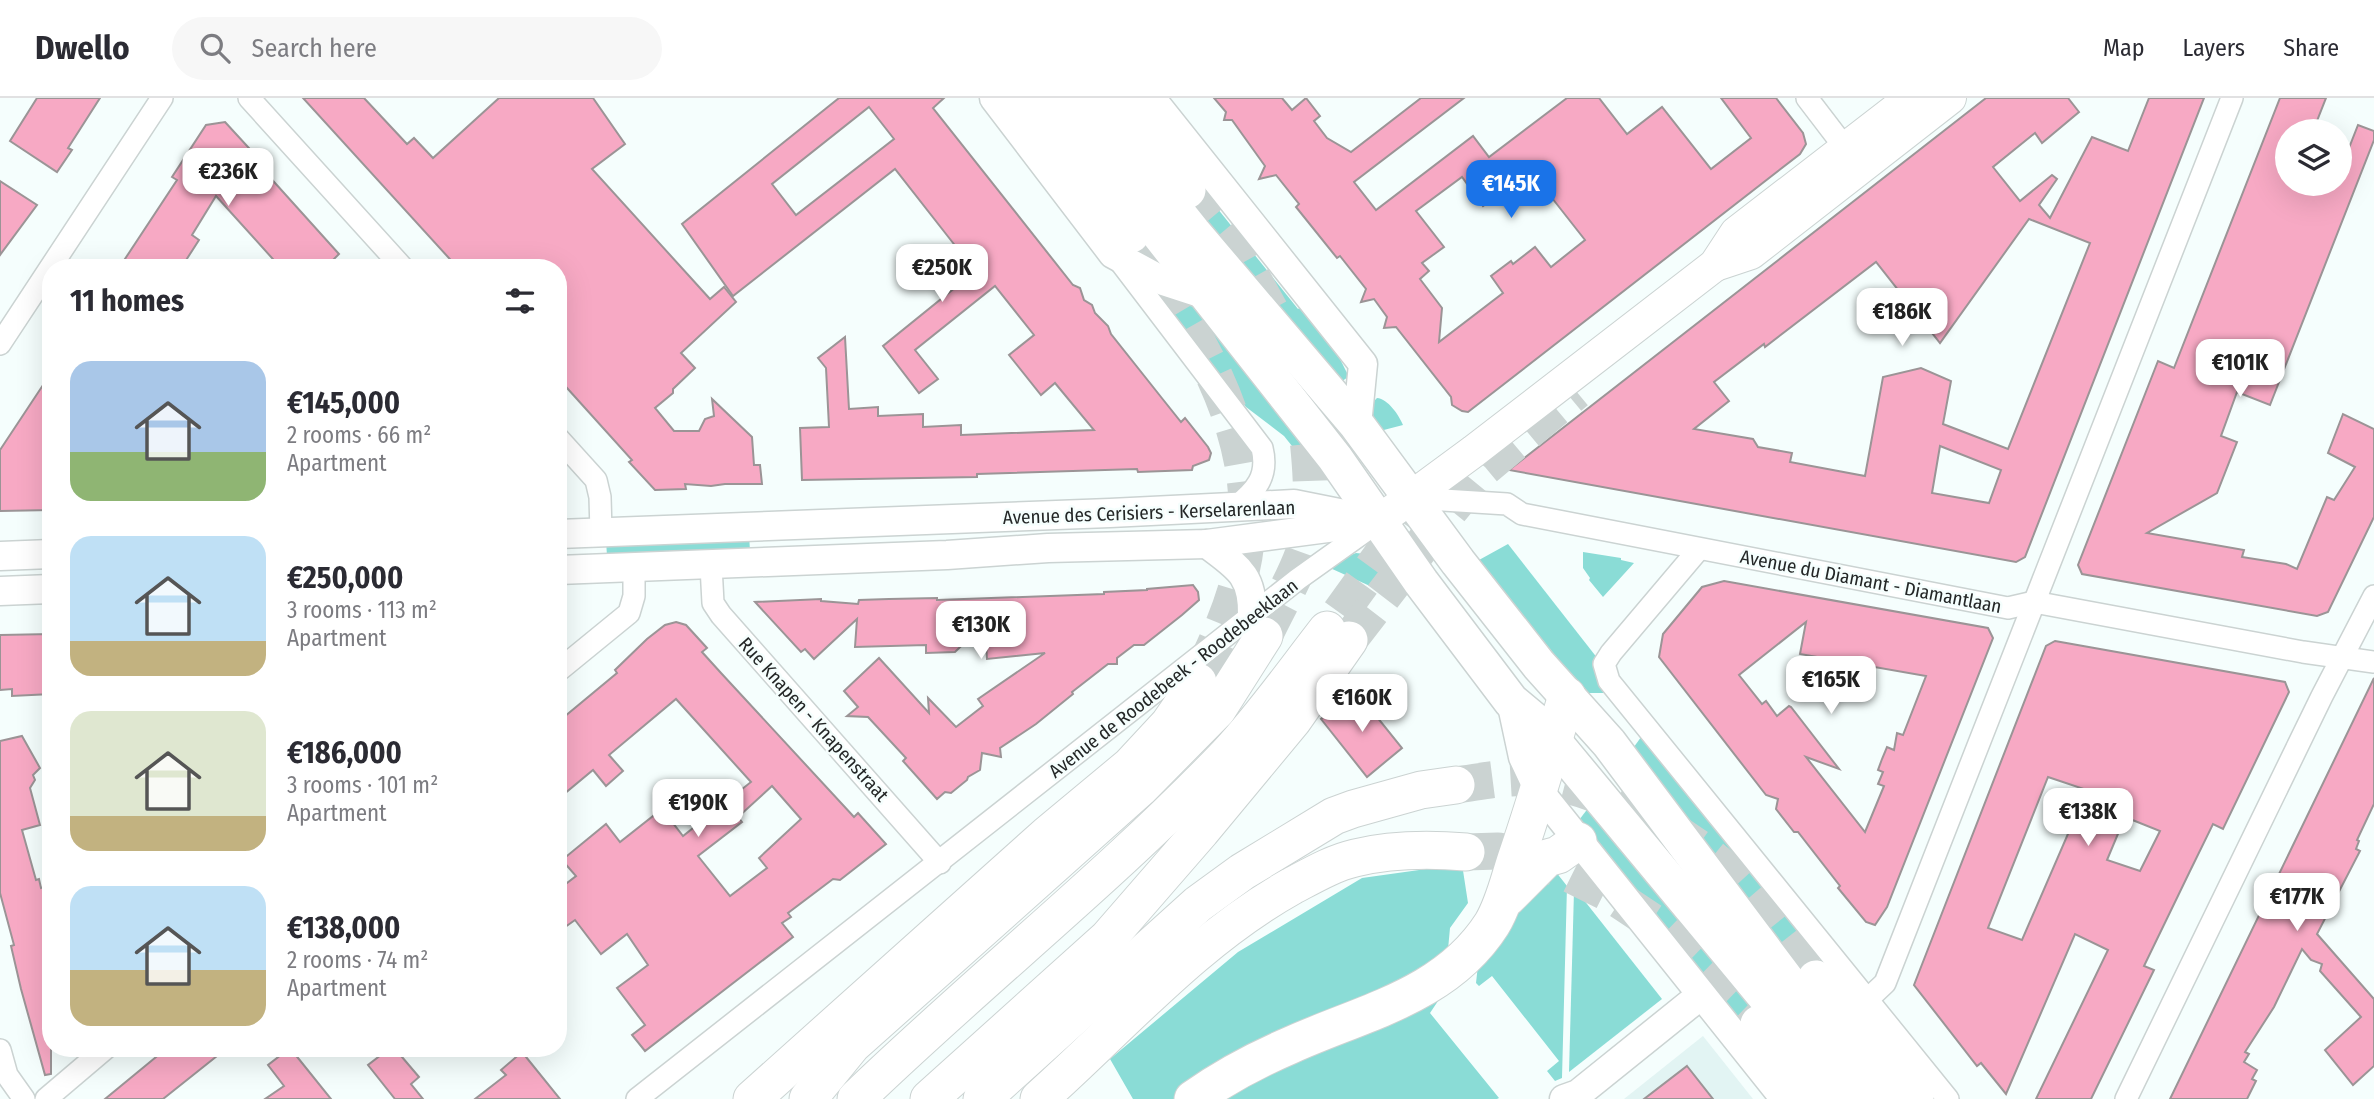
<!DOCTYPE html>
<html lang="en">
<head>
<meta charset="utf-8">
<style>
	:root { --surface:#fff; --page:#f7f7f7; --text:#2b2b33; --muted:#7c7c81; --line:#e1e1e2; --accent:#1a73e8 }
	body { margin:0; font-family:"Fira Sans Condensed",sans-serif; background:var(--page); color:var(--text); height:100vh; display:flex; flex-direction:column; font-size:26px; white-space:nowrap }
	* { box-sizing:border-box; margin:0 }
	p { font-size:23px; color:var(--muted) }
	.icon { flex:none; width:38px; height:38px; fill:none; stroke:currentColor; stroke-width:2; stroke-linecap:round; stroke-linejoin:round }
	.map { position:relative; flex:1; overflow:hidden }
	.sheet { position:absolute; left:42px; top:161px; width:525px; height:798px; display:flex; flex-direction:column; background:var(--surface); border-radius:28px; box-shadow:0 7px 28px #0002 }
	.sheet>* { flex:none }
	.fabs { position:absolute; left:2275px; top:21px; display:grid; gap:14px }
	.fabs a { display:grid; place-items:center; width:77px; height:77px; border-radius:50%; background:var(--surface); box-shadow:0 7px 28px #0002; font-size:35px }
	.price { position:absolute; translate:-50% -60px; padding:0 16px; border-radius:14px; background:#fff; color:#222; font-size:23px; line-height:46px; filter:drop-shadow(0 2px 4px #0008) }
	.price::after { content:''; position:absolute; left:50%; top:42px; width:21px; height:16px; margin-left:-10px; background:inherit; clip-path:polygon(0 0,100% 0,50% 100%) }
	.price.current { background:var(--accent); color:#fff }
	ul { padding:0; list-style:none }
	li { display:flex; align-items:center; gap:21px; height:175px; padding:0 28px }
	li span { display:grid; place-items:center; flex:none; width:196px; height:140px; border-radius:21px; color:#555 }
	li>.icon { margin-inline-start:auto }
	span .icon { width:84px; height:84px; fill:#fffc; stroke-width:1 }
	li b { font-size:30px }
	h2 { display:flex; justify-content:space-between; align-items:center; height:84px; padding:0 28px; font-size:30px }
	header { display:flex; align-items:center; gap:42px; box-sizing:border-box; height:98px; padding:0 35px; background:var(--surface); border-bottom:2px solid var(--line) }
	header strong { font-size:33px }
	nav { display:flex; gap:38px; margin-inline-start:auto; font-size:24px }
	.search { width:490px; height:63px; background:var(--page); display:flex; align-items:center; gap:18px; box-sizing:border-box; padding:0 24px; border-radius:38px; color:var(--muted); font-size:26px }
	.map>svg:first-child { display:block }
	.built { fill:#e2f4f3 }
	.green { fill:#8adcd6 }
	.building { fill:#f7a9c4; stroke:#9b9496; stroke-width:2; fill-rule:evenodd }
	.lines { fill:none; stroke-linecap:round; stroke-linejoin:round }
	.trunk-tunnel { stroke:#cbd3d2; stroke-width:37; stroke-dasharray:37 18; stroke-linecap:butt }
	.minor-casing { stroke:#cbd3d2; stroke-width:24 }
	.tertiary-casing { stroke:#cbd3d2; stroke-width:31 }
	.secondary-casing { stroke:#cbd3d2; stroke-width:34 }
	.primary-casing { stroke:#cbd3d2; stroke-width:38 }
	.trunk-casing { stroke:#cbd3d2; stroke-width:39 }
	.minor { stroke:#fff; stroke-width:21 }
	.tertiary { stroke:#fff; stroke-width:28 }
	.secondary { stroke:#fff; stroke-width:32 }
	.primary { stroke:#fff; stroke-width:35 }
	.trunk { stroke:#fff; stroke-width:37 }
	.labels { text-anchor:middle; stroke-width:5; stroke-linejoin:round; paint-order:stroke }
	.street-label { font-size:19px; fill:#242727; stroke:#f5fefd }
</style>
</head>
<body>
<header>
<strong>Dwello</strong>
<div class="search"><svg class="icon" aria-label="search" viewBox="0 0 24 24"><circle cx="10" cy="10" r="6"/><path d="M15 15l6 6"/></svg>Search here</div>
<nav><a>Map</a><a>Layers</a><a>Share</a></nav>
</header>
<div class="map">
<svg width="2374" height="1001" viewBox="0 0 2374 1001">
	<rect width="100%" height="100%" fill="#f5fefd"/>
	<!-- built -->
	<path class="built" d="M1703,938L1753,1001H1624Z"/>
	<!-- green -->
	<g class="green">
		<path d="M1197,85L1298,211L1306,205L1334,249L1347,275L1348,279L1341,284L1180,97Z"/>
		<path d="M1150,190L1193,204L1311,360L1304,363L1284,338L1246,309Z"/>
		<path d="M1377,300C1388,301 1399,317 1403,327L1376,334C1372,322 1367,309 1377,300Z"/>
		<path d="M749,436L750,453L607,458L606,442Z"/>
		<path d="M1508,446L1598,561L1606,595H1589L1581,590L1479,462Z"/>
		<path d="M1583,454L1621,460V462L1634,465L1603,499L1589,482L1590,480L1583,470Z"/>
		<path d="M1356,455L1374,457L1392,477L1370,488L1330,470L1346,459Z"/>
		<path d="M1644,635L1811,842L1803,849L1825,874L1808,887L1631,653Z"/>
		<path d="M1589,709L1766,920L1744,938L1576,726Z"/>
		<path d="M1462,766L1468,805L1450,830L1444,894L1430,915L1499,1000L1497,1001H1133L1110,961L1238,854L1362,780Z"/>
		<path d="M1552,769L1567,788L1562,980L1555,983L1547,973L1559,963L1492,878L1479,888L1476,885L1478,867Z"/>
		<path d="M1576,792L1662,901L1569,974L1574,793Z"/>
	</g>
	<!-- building -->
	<g class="building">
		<path d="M37,0H100L68,50L72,52L57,74L10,43Z"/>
		<path d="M303,0H364L407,46L414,40L433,60L499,0H593L625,46L592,71L710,201L724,189L736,204L681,255L695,270L673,291V295L655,310L674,333H699L705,321L714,318L712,301L752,339L754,367H760L762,386H725L711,388L685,386L686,391L655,392L629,364L632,362L558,280V170H458Z"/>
		<path d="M839,0H944L933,10L1073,187L1080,190L1084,202L1092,207L1095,215L1108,228L1111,236L1161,299L1181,324L1185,320L1208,349L1211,355L1209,362L1193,368L1192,372L1138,374L1137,371L977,376V379L802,382L800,330L829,329L826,270L818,260L845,239L849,311L878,309V318L923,316V329L961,327V337L1094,332L1055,285L1041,297L1009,257L1034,237L995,188L915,252L938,281L919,295L883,248L962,184L944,161L957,150L895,71L733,198L682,126ZM869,9L894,41L796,117L772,86Z"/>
		<path d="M1214,0H1282L1292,12L1306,0L1320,18L1314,23L1327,40L1351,54L1421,0H1464L1354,84L1376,112L1473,38L1489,59L1567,0H1599L1627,36L1662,9L1711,71L1751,40L1721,0H1776L1803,35L1806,46L1800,56L1468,314L1462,313L1452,307L1451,299L1396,229L1384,230L1387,219L1374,201L1361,204L1366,191L1340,158L1337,160L1296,109L1299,106L1276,77L1259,81L1265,68L1232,22H1224L1226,14ZM1530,72L1585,142L1551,169L1535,149L1513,166L1511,163L1491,178L1503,195L1439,244L1442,210L1420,181L1429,173L1422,165L1444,149L1416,113L1462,79L1483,108Z"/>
		<path d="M1986,0H2068L2079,14L2042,45L2035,35L1993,69L2020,103L2052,77L2057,81L2039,107L2050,120L2092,39L2128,53L2149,0H2204L2025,459L2016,464L1509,372ZM2029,121L2090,145L2008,351L1943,326L1951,283L1921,270L1883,279L1865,378L1790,364L1792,355L1758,349L1753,341L1694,331L1729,303L1714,284L1764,246L1765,249L1876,164L1940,245ZM1940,348L2001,372L1989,405L1932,395Z"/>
		<path d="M2280,0H2326L2313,33H2287V86H2340V73L2358,27L2374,33V42L2270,307L2237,294L2221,338L2237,344L2217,395L2147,435L2244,452L2242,459L2286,466L2297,471L2327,399L2334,402L2355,369L2328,355L2343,316L2374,331V419L2328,514L2317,518L2082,476L2078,467L2158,263L2174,270Z"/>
		<path d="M225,24L260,62L257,65L339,156L325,170H281L216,98L192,137L199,142L181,170H119L177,82L172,79L206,27Z"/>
		<path d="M0,83L37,107L0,157Z"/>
		<path d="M51,275V412L0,413V352Z"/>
		<path d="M1724,483L1988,530L1993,540L1887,809L1875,827L1866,824L1838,790L1840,788L1798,734H1794L1776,711L1778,701L1766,697L1659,559L1663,536L1702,489ZM1806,524L1800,556L1926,578L1903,637L1897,635L1894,652L1887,649L1882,661L1878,672L1883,674L1878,686L1884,688L1865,734L1806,659L1839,671L1791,609L1789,608L1777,618L1766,603L1762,606L1739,577Z"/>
		<path d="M1193,487L1198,494L1199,502L1182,517L1144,547H1134L1117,560V566H1108L1072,594L1073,596L1036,626L1000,650L1001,659L982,655L980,672L968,679L967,682L951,695L945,694L937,701L903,663L906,660L868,619L847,618L858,609L844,593L879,560L929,615L928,600L956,629L983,608L978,601L1045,555L987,561L985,525L955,554L926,555V547L855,549L857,521L814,561L805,551L801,554L755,504L821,501V503L858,506L859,502L889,501L937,500V502L1104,496V494L1147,492V491Z"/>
		<path d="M676,524L686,527L707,550L702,554L721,575L854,719L858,715L886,746L840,782L833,781L788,815L791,819L782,825L793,839L645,953L632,937L645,927L617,890L648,867L627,836L601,856L575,822L558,834V792L576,778L562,762L606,726L620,744L662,711L683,738L751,684L676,601L609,657L623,673L606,688L593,672L558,701V624L617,575L615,572L647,541L665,527ZM772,688L801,721L759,760L767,770L730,798L698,758L742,724L738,719Z"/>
		<path d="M51,536V596L12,598V591L0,592V537Z"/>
		<path d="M2055,543L2285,584L2289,594L2223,731L2213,726L2190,773L2144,868L2154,872L2091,1001H2036L2108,852L2075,836L2006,996L1981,965L1977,968L1914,887L2046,548ZM2048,679L2087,692L2022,842L1988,830ZM2125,719L2160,733L2140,773L2107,762Z"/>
		<path d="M2374,580V706L2357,742L2359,743L2356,751L2360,753L2317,836L2374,901V968L2353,987L2325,952L2361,919L2320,873L2322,866L2311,862L2302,851L2274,909L2245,954L2249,956L2244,964L2257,972L2252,981L2256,983L2247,1001H2170Z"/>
		<path d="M1356,593L1402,650L1367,679L1321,621Z"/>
		<path d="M22,638L40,670L33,677L35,682L30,690L40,727L22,732L36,782L39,781L41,790L44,789L51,814V976L45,977L21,891L11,848L14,847L0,795V643Z"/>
		<path d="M167,950H227L163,1001H105Z"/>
		<path d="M290,950L331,1001H265L284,988L268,967Z"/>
		<path d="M390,950H394L402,959L419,979L411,986L423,1001H395L368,967Z"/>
		<path d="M522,954L560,1001H475L506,977L501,972Z"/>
		<path d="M1687,968L1713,1001H1644Z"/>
	</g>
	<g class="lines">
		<!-- trunk-tunnel -->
		<g class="trunk-tunnel">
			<path d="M1187,92L1235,149L1272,216"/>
			<path d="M1131,136C1191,230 1258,326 1246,444C1241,493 1219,540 1198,584"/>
			<path d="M1340,515L1435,383"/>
			<path d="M1264,538C1277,510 1294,482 1304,454C1318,415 1309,347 1304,307"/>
			<path d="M1349,542L1440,424L1485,369L1576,293"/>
			<path d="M1456,687C1480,684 1506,678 1531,680C1594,686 1691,734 1734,781C1763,812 1789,848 1816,881"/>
			<path d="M1466,754L1498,753L1528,759L1560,771L1612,797L1654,825L1759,926"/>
		</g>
		<!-- minor casing -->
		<g class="minor-casing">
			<g id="minor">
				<path d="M249,0L403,170"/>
				<path d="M1807,0L1846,51"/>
				<path d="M1118,161L1262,350C1269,378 1256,393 1234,410"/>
				<path d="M0,246L162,0"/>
				<path d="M558,340L596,382L600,399L601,434"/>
				<path d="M1411,400L1507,406L1522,416L2008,510L2034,504L2303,554L2374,564"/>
				<path d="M1699,451L1611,555L1604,566L1609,583L1948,1001"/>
				<path d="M711,468L713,505L721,517L940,765"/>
				<path d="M558,573L629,515L634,498V470"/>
				<path d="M1867,902L1885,885L2232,0"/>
				<path d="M0,952L7,977L24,1001"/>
				<path d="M46,1001L106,950"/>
				<path d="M637,1001L1298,481L1378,424"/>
				<path d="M2126,1001L2322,598L2374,498"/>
			</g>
		</g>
		<!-- tertiary casing -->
		<g class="tertiary-casing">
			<g id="tertiary">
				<path d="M994,0L1113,156L1163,183L1206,197"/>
				<path d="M1151,0L1363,266L1357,327"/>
				<path d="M558,436L1110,415L1294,406L1379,423"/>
				<path d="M1207,446C1237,469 1253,476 1252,517"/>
				<path d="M0,458L51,456"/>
				<path d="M558,472L947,457L1048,450L1207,446L1358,426"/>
				<path d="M0,493L51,491"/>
				<path d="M1511,603L1523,659L1539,693L1785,1001"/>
				<path d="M1564,1001L1578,996L1701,897"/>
			</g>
		</g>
		<!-- secondary casing -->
		<g class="secondary-casing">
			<g id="secondary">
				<path d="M1715,167L1751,155L1950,0"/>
				<path d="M1379,423L1474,353L1715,167L1736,135L1911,0"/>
			</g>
		</g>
		<!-- primary casing -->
		<g class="primary-casing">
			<g id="primary">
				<path d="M1052,0L1335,360L1421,484L1511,603L1541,628L1778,914L1847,1001"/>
				<path d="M1086,0L1193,134L1357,327L1458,464L1539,567L1609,645L1795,893L1881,1001"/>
			</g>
		</g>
		<!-- trunk casing -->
		<g class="trunk-casing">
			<g id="trunk">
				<path d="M1021,0L1131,136"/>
				<path d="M1115,0L1187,92"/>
				<path d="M1507,800L1547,760L1558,757L1578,743"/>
				<path d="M1816,881L1915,1001"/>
				<path d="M1759,926L1818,1001"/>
				<path d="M752,1001L1047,737L1130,668L1169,626L1198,584"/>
				<path d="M808,1001L852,947L1140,690L1217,612L1264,538"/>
				<path d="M856,1001C977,884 1110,779 1227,657C1262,620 1295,573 1327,532"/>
				<path d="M929,1001L1108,840L1201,733L1293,622L1349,542"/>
				<path d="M982,1001L1198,806L1242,774L1334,718L1353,711L1421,692L1456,687"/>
				<path d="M1039,1001C1121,928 1195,842 1292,788C1311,778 1333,765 1355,760C1392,751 1429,751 1466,754"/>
				<path d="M1193,1001C1224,979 1256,962 1291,947C1364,914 1446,898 1492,826C1504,806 1509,782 1516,761C1535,707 1550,653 1567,598"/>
			</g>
		</g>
		<!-- minor -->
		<use href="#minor" class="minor"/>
		<!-- tertiary -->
		<use href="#tertiary" class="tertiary"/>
		<!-- secondary -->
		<use href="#secondary" class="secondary"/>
		<!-- primary -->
		<use href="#primary" class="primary"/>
		<!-- trunk -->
		<use href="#trunk" class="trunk"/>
	</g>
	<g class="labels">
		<!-- street labels -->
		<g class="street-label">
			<text transform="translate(1149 414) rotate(-2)" y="7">Avenue des Cerisiers - Kerselarenlaan</text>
			<text transform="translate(1871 483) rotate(11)" y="7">Avenue du Diamant - Diamantlaan</text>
			<text transform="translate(1173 580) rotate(-38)" y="7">Avenue de Roodebeek - Roodebeeklaan</text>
			<text transform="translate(814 621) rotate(48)" y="7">Rue Knapen - Knapenstraat</text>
		</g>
	</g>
</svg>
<div class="fabs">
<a><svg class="icon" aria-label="layers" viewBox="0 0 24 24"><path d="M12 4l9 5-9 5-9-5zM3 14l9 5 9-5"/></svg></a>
</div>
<b class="price" style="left:228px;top:110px">€236K</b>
<b class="price current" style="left:1511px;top:122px">€145K</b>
<b class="price" style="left:942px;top:206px">€250K</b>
<b class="price" style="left:1902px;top:250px">€186K</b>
<b class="price" style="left:2240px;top:301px">€101K</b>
<b class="price" style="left:981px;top:563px">€130K</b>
<b class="price" style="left:1831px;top:618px">€165K</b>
<b class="price" style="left:1362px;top:636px">€160K</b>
<b class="price" style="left:698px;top:741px">€190K</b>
<b class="price" style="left:2088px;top:750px">€138K</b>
<b class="price" style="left:2297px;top:835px">€177K</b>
<section class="sheet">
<h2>11 homes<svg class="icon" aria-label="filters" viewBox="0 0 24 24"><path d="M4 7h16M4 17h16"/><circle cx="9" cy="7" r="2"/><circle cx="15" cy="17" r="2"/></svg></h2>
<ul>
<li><span style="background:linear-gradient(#a9c7e8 65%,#8fb573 0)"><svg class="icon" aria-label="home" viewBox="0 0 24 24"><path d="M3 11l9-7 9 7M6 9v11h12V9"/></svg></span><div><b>€145,000</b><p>2 rooms · 66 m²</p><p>Apartment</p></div></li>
<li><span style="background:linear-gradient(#bfe0f5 75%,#c2b280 0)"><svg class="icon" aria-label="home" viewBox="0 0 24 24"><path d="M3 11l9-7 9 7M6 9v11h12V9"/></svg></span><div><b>€250,000</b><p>3 rooms · 113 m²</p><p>Apartment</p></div></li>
<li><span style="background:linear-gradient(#dfe7d0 75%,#c2b280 0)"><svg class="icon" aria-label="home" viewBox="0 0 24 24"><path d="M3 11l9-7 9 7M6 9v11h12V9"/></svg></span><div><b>€186,000</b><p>3 rooms · 101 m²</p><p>Apartment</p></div></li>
<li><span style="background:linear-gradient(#bfe0f5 60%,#c2b280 0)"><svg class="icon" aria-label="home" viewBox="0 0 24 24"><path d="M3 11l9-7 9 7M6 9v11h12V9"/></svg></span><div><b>€138,000</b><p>2 rooms · 74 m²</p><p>Apartment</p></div></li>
</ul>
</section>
</div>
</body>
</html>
